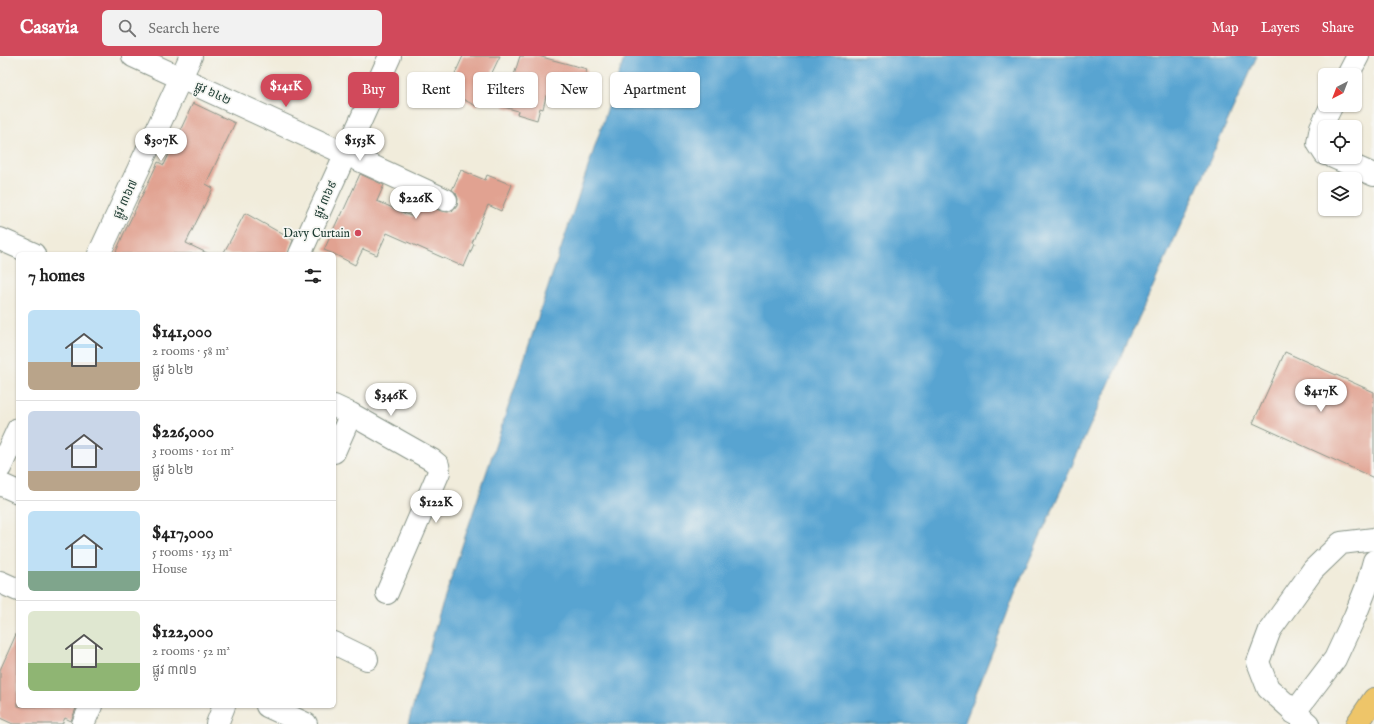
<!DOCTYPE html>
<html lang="en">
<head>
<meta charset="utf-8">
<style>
	:root { --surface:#fff; --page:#f2f2f2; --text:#222; --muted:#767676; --line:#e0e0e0; --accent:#d1495b }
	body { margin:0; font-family:"IM FELL English","Noto Sans Khmer",serif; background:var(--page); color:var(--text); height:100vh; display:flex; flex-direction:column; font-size:15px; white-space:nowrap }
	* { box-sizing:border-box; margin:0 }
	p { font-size:13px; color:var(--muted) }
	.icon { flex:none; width:22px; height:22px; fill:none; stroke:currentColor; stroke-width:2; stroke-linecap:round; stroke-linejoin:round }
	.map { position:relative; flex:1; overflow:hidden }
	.panel { position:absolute; left:16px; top:196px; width:320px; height:456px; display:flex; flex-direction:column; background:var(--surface); border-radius:6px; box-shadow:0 1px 3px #0004 }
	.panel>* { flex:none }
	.top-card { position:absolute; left:348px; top:16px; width:380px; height:36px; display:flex; gap:8px }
	.needle { width:26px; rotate:222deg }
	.buttons { position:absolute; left:1318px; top:12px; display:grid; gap:8px }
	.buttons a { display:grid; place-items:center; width:44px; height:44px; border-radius:6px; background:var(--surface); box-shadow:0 1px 3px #0004; font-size:20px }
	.price { position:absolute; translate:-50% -34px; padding:0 9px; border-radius:14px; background:#fff; color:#222; font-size:13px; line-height:26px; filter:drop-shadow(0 1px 2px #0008) }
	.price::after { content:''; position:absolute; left:50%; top:24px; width:12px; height:9px; margin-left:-6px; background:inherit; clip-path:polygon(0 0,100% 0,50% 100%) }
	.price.on { background:var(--accent); color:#fff }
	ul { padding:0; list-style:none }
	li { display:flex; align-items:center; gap:12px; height:100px; padding:0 12px }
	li+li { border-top:1px solid var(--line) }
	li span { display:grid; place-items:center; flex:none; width:112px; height:80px; border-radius:6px; color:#555 }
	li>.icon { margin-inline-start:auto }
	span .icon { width:48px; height:48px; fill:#fffc; stroke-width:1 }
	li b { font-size:17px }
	h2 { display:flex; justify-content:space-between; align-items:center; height:48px; padding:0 12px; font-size:17px }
	.tag { padding:0 14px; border-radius:6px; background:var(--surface); box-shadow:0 1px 3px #0004; font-size:14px; line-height:36px }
	.tag.on { background:var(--accent); color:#fff }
	header { display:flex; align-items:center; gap:24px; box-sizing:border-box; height:56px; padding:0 20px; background:var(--accent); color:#fff }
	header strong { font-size:19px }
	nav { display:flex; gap:22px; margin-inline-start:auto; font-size:14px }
	.search { width:280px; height:36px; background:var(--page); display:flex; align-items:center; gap:10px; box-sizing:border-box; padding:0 14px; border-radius:6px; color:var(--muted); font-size:15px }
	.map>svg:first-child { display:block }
	.water { fill:#59a4d1; stroke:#3c7082 }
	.building { fill:#e1a291 }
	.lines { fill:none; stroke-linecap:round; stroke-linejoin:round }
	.minor-casing { stroke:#889488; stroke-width:24 }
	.major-casing { stroke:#889488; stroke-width:24 }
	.minor { stroke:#fff; stroke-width:22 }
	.major { stroke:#eec569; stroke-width:22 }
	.poi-dot { fill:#d1495b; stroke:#f6f6f2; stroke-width:1.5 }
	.labels { text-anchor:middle; stroke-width:3.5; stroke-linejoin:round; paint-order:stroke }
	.street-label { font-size:12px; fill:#1f3d34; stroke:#f6f6f2 }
	.poi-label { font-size:12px; fill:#1f3d34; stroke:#f6f6f2; text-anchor:end }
</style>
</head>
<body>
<header>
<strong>Casavia</strong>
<div class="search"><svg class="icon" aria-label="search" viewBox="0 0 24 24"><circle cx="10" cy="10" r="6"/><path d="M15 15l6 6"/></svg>Search here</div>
<nav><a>Map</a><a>Layers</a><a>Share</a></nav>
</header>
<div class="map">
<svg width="1374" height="668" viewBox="0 0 1374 668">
	<rect width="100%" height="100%" fill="#f6f6f2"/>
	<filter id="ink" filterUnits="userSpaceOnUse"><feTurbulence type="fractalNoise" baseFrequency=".025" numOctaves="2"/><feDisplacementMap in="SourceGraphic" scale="8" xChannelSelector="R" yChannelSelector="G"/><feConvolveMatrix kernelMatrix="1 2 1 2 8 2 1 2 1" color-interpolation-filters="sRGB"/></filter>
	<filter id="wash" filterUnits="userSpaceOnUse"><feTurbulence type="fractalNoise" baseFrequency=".012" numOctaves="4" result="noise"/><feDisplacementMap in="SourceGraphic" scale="16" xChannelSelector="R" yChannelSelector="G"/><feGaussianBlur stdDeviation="0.9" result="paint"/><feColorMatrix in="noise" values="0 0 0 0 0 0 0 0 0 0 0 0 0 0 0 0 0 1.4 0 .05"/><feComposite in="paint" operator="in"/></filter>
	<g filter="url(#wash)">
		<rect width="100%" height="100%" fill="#f1ecdb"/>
		<!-- water -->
		<path class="water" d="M625,0H1257L1020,525L964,668H408L439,559Z"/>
		<g id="blocks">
			<!-- building -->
			<g class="building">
				<path d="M463,0H500L476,50L447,35Z"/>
				<path d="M520,0H538L587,13L580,41L559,36L557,43L546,40L543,53L540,52L537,64L517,58L518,55L504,51Z"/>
				<path d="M193,47L235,67L206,128L213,132L186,187L209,198H115L124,177L158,106L164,109Z"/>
				<path d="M461,114L485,124L487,119L512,129L501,155L488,149L472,187L474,188L464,211L387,177L377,199L363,193L355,209L334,198L324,194L340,159L341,160L360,118L384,129L377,145L413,161L420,146L441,155L448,156L454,154L457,150L458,143L456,137L452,134Z"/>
				<path d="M245,157L293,184L288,198H223Z"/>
				<path d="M1285,296L1374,336V422L1253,367Z"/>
				<path d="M18,574V650H77L71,665L65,662L62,668H13L0,662V614Z"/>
			</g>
		</g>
	</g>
	<g filter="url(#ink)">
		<use href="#blocks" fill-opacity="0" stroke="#889488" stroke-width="1"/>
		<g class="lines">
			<!-- minor casing -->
			<g class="minor-casing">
				<g id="minor">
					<path d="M133,0L446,144"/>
					<path d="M1348,19L1358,0"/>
					<path d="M1325,98L1318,87L1321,71L1332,49"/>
					<path d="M1333,101L1374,119"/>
					<path d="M0,183L34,198"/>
					<path d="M99,198L191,0"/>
					<path d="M300,198L390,0"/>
					<path d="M334,350L351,358L432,404L438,409L439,416L387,537"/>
					<path d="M334,396L351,358"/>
					<path d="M0,412L18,373"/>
					<path d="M0,428L18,436"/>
					<path d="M0,526L18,534"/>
					<path d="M334,587L367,603"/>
					<path d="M267,650L306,668"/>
					<path d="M1294,657L1335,603L1355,560L1367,530L1374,505"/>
					<path d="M83,668L91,650"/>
					<path d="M217,668L224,650"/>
					<path d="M1308,668L1268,632L1258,606L1270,574L1313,514L1341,487L1374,483"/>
				</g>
			</g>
			<!-- major casing -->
			<g class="major-casing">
				<path id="major" d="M1357,668L1374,643"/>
			</g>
			<!-- minor -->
			<use href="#minor" class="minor"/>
			<!-- major -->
			<use href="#major" class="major"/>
		</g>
	</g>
	<!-- markers -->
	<circle class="poi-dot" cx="358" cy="177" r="4"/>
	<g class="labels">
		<!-- street labels -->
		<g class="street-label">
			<text transform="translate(213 37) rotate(25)" y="4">ផ្លូវ ៦៤២</text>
			<text transform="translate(125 143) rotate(-65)" y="4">ផ្លូវ ៣៦៧</text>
			<text transform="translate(325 143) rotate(-66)" y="4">ផ្លូវ ៣៦៩</text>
		</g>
		<!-- poi labels -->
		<g class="poi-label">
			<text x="350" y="181">Davy Curtain</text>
		</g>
	</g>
</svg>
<div class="buttons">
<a><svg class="needle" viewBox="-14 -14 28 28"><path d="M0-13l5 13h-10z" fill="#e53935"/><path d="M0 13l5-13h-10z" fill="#767676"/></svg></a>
<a><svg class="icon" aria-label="locate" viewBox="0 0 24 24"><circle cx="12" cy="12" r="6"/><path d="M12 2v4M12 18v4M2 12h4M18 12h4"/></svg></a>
<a><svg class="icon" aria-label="layers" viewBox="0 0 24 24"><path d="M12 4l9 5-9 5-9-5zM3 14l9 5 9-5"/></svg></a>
</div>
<b class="price on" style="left:286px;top:52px">$141K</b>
<b class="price" style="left:161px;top:106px">$307K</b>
<b class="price" style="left:360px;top:106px">$153K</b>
<b class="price" style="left:416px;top:164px">$226K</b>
<b class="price" style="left:1321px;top:357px">$417K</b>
<b class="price" style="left:391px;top:361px">$346K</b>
<b class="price" style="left:436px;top:468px">$122K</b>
<div class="top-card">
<a class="tag on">Buy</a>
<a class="tag">Rent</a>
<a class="tag">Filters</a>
<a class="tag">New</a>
<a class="tag">Apartment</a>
</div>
<section class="panel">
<h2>7 homes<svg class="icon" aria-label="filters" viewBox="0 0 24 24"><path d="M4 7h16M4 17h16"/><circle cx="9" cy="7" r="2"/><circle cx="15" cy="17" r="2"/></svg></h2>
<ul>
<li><span style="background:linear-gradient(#bfe0f5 65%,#b9a48a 0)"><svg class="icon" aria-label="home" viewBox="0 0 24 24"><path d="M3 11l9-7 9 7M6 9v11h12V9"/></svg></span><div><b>$141,000</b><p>2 rooms · 58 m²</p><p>ផ្លូវ ៦៤២</p></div></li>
<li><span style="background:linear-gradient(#c9d6e8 75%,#b9a48a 0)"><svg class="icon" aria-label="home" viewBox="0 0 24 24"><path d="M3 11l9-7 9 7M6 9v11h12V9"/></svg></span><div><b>$226,000</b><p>3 rooms · 101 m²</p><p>ផ្លូវ ៦៤២</p></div></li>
<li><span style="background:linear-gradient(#bfe0f5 75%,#7fa58c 0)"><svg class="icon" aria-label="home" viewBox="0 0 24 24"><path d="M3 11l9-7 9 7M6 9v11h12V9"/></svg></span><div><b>$417,000</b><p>5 rooms · 153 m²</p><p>House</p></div></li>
<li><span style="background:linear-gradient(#dfe7d0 65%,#8fb573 0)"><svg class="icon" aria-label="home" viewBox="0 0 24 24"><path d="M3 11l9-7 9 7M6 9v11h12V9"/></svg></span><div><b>$122,000</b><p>2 rooms · 52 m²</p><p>ផ្លូវ ៣៧១</p></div></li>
</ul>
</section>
</div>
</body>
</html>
